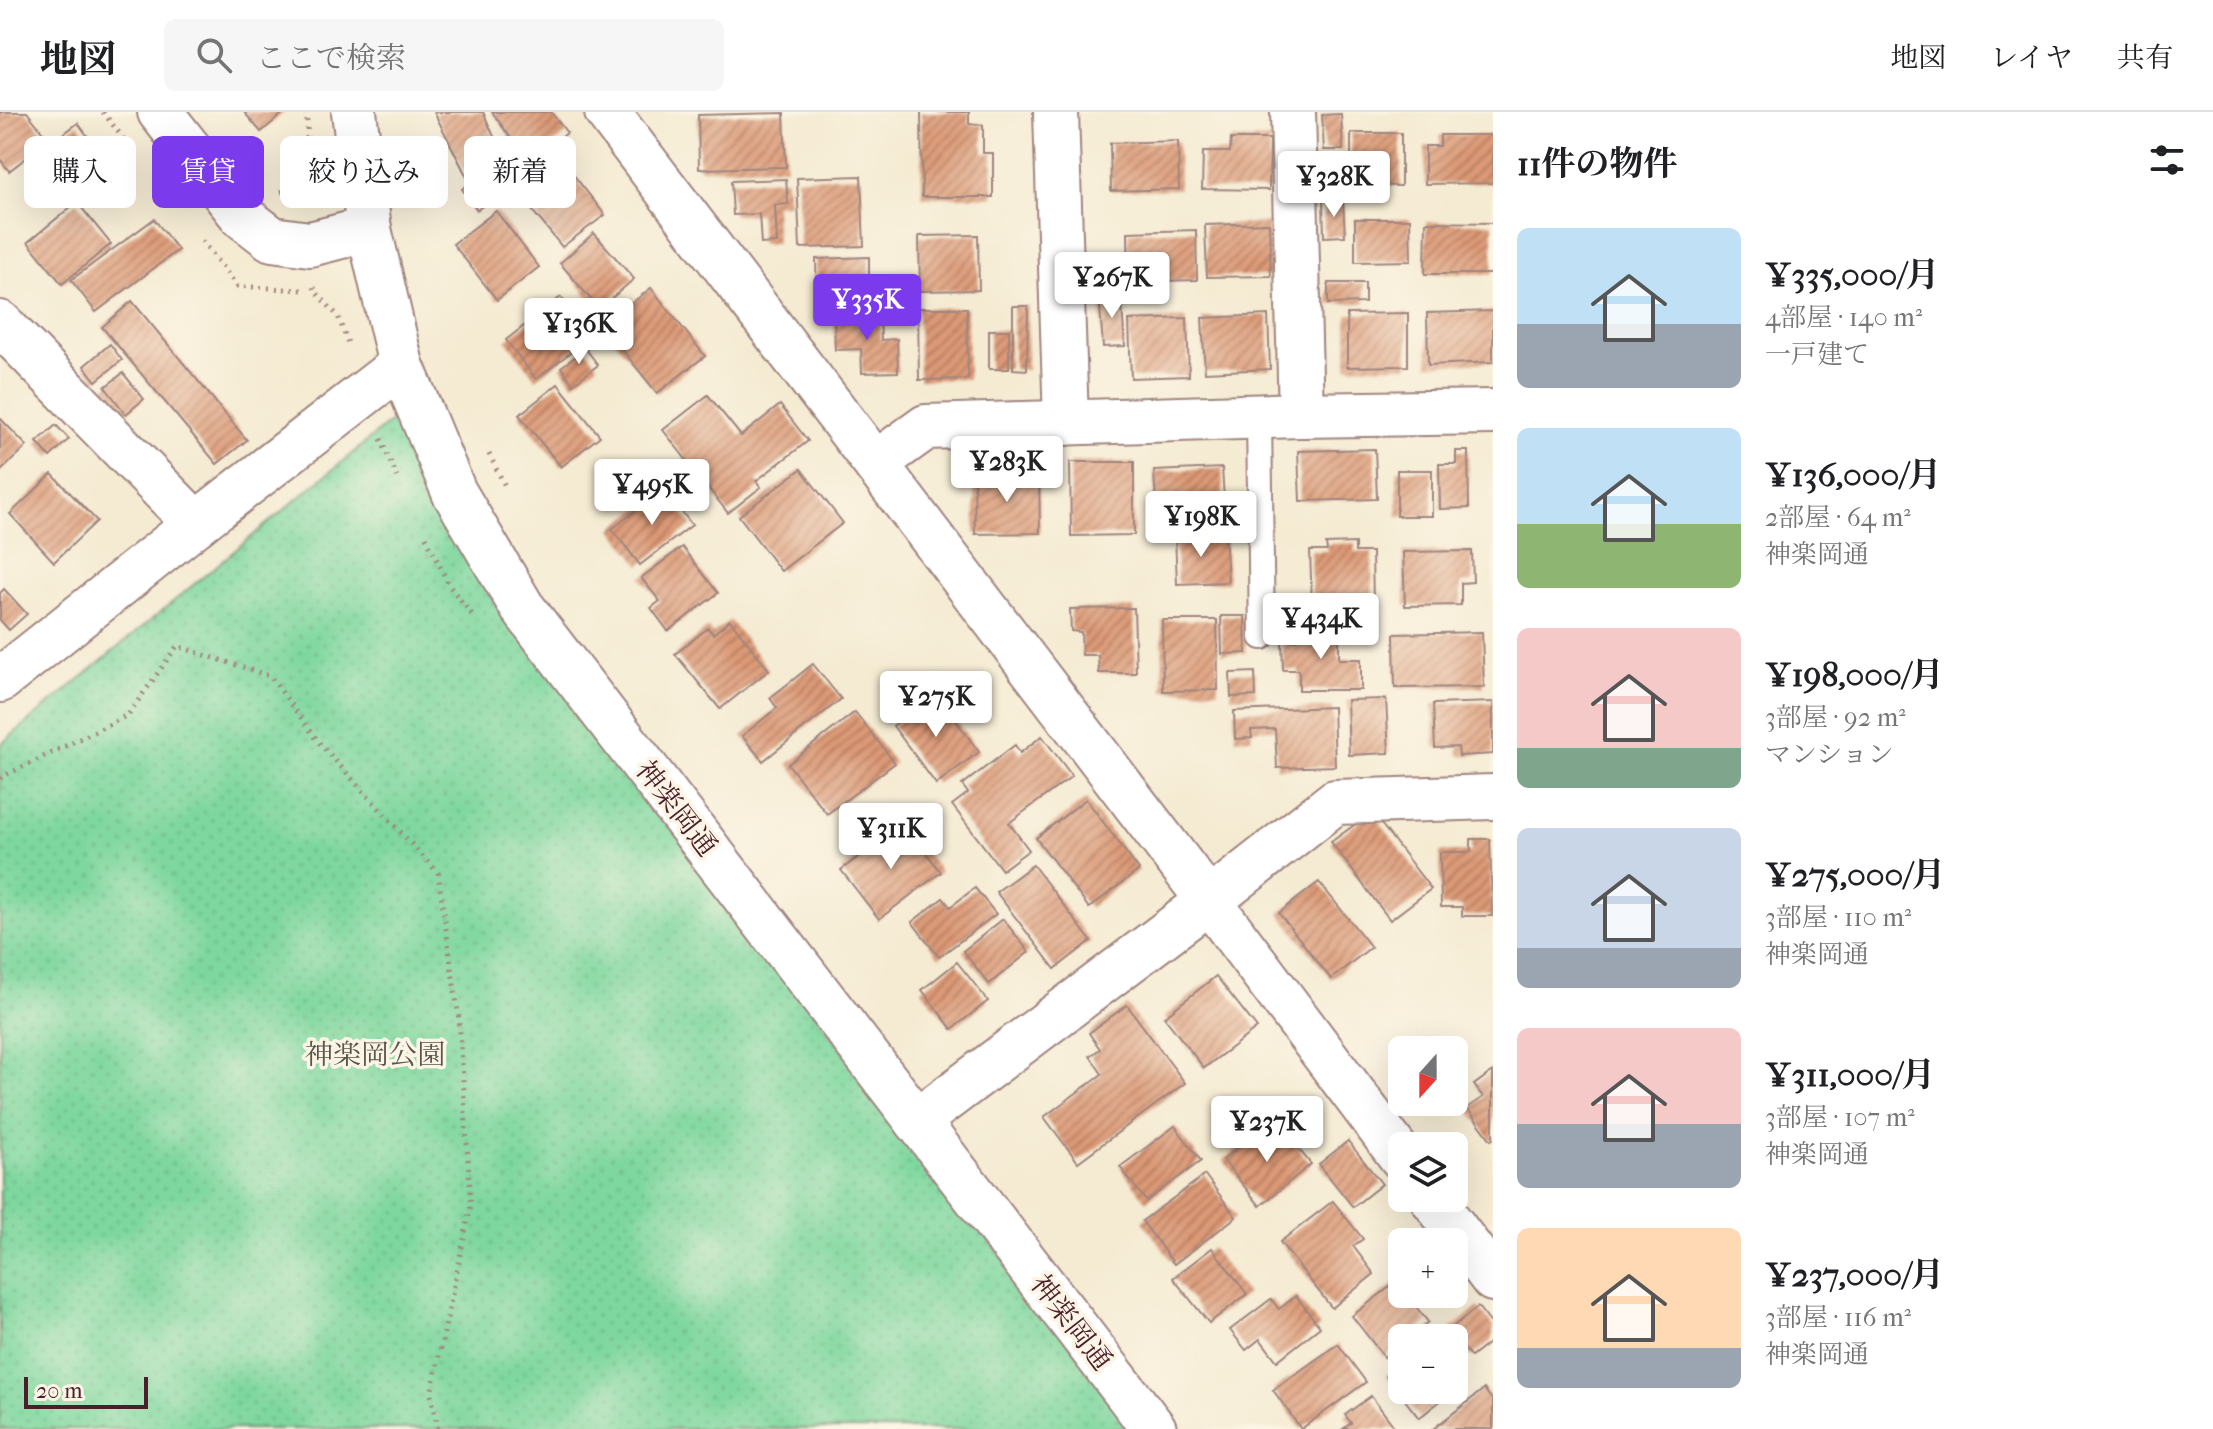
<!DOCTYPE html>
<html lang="ja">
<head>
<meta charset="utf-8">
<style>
	:root { --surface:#fff; --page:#f6f6f6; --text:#202124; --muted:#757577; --line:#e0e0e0; --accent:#7c3aed }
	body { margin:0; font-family:"IM FELL French Canon","Noto Serif JP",serif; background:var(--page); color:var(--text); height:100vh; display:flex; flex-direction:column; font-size:30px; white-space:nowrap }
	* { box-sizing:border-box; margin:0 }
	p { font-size:26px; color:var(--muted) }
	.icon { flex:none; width:44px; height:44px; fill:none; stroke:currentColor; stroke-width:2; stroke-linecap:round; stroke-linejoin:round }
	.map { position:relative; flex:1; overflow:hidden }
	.sheet { display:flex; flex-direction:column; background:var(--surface); width:720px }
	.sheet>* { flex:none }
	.banner { position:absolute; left:24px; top:24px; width:760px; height:72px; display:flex; gap:16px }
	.needle { width:52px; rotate:201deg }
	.tools { position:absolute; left:1388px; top:924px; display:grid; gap:16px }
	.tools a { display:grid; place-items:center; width:80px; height:80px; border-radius:12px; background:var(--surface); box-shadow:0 8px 32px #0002; font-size:40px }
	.scale { position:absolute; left:24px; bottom:20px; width:124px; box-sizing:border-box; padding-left:8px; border:4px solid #4a1f2b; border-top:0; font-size:22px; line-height:28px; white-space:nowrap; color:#4a1f2b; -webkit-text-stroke:6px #fcf5e5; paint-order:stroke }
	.price { position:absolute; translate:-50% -68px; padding:0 18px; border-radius:8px; background:#fff; color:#222; font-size:26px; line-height:52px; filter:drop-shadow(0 2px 4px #0008) }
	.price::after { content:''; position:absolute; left:50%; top:48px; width:24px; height:18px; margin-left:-12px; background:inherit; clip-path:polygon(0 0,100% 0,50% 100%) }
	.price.current { background:var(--accent); color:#fff }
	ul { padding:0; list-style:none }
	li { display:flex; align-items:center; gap:24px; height:200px; padding:0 24px }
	li span { display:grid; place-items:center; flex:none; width:224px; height:160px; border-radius:12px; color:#555 }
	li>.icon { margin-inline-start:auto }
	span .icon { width:96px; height:96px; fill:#fffc; stroke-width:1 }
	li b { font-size:34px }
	h2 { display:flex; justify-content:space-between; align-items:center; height:96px; padding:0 24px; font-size:34px }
	.tag { padding:0 28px; border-radius:12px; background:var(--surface); box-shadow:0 8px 32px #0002; font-size:28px; line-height:72px }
	.tag.current { background:var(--accent); color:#fff }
	header { display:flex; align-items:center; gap:48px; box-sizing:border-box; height:112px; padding:0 40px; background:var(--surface); border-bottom:2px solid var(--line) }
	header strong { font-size:38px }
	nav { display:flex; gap:44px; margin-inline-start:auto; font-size:28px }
	.search { width:560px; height:72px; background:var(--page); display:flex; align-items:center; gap:20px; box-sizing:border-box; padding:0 28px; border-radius:12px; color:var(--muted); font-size:30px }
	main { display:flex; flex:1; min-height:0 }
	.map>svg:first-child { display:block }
	.park { fill:url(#park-dots); stroke:#647b64; stroke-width:2 }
	.building { fill:url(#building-hatch) }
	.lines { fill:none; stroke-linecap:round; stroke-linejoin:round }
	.lane-casing { stroke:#a0857f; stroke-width:28 }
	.street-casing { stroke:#a0857f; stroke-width:48 }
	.secondary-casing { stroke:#a0857f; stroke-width:48 }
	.path { stroke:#a0857f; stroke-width:5; stroke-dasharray:2 6; stroke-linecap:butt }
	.lane { stroke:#fff; stroke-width:24 }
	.street { stroke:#fff; stroke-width:44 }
	.secondary { stroke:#fff; stroke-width:44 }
	.labels { text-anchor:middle; stroke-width:7; stroke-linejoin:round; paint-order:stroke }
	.street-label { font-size:28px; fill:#4a1f2b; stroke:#fcf5e5 }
	.park-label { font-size:28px; fill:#59564e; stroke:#fcf5e5 }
</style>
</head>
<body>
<header>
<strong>地図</strong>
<div class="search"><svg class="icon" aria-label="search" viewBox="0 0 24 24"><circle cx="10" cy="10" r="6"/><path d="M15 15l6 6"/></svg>ここで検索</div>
<nav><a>地図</a><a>レイヤ</a><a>共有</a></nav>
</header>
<main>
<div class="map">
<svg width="1493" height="1317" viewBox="0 0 1493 1317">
	<defs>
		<pattern id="park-dots" width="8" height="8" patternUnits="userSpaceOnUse" patternTransform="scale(2)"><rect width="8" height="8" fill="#7dd79e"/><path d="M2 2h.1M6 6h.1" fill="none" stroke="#6eb888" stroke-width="1.8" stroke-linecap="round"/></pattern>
		<pattern id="building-hatch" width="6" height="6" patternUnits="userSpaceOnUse" patternTransform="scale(2)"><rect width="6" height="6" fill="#db9976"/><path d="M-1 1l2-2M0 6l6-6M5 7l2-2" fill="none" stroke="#b47c61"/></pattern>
	</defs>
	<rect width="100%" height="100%" fill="#fcf5e5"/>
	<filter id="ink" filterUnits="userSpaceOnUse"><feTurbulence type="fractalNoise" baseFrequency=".0125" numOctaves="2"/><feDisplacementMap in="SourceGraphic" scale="16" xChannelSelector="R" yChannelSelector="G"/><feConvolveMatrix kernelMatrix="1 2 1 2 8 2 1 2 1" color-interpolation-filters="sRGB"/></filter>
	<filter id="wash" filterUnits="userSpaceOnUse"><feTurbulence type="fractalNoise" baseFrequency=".006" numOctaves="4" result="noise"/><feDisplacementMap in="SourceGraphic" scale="32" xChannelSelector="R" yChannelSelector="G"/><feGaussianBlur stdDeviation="1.8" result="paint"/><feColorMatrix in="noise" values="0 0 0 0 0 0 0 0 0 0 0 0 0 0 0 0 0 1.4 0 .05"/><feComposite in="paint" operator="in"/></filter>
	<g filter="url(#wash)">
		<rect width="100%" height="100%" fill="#f5ebd3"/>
		<!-- park -->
		<path class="park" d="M407,296L474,458L1135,1317H0V633Z"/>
		<g id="blocks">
			<!-- building -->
			<g class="building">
				<path d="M0,0H27L49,28L9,59L0,47Z"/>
				<path d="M244,0H285L261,20Z"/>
				<path d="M434,0H483L504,47L518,67L477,98L462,77L470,71Z"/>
				<path d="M492,0H551L567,21L528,50Z"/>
				<path d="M921,0H969V12L983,13V41H993V85H922Z"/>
				<path d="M784,1L786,55L699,57L698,3Z"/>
				<path d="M1341,2L1343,38H1324L1322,3Z"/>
				<path d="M78,11L97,37L50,73L30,47Z"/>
				<path d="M1351,21H1401V74L1351,73Z"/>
				<path d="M1440,23H1493V71L1425,72V34H1440Z"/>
				<path d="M1231,27H1270L1269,78L1202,77L1203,40H1230Z"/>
				<path d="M1178,29L1179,77L1111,79L1110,31Z"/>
				<path d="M569,57L605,103L562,135L526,91Z"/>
				<path d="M861,64L864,134L800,136L797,66Z"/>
				<path d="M786,67L788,92L775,93L777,131L761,132L759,102L733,103L731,69Z"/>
				<path d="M1343,88L1345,124L1324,125L1323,89Z"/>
				<path d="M77,90L111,132L62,172L28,130Z"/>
				<path d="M496,99L539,155L497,188L453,132Z"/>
				<path d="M154,107L178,138L96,200L71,168Z"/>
				<path d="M1355,107H1410L1411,149L1355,150Z"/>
				<path d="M1426,110L1493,111V162H1425Z"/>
				<path d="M1269,111L1271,164L1207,165L1205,113Z"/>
				<path d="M1196,118L1197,168L1129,170L1128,120Z"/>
				<path d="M594,121L634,167L599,197L560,151Z"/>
				<path d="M978,123L979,178L920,179L919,124Z"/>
				<path d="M869,145V165H890L891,192L817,194L816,147Z"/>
				<path d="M1328,171H1365V191L1328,192Z"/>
				<path d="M651,176L705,244L657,281L603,214Z"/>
				<path d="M1121,181L1125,234L1103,235L1099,182Z"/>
				<path d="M561,185L592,224L536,267L506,228Z"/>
				<path d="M132,189L247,328L217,352L102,215Z"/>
				<path d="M1013,194H1028L1027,258L1013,257Z"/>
				<path d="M918,196H967L968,267L919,268Z"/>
				<path d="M1493,199V250L1428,253L1427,201Z"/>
				<path d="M880,201L881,228L897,227L898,260L862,261L861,237L835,238L834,203Z"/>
				<path d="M1408,201V254L1347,255V202Z"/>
				<path d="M1268,203L1270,257L1205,260L1202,206Z"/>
				<path d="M1187,206L1189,264L1131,266L1129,208Z"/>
				<rect x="989" y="218" width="20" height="39"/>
				<path d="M110,232L122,248L96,269L84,254Z"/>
				<path d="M586,237L598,253L573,272L561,255Z"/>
				<path d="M123,261L144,287L126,302L105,275Z"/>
				<path d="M558,272L600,324L561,355L519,303Z"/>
				<path d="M708,283L741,324L780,293L808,329L756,369L761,375L728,401L663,318Z"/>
				<path d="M0,306L27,334L0,360Z"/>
				<path d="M56,313L69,327L50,345L37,330Z"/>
				<path d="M1375,337L1377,387L1300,389L1298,339Z"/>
				<path d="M1456,339H1468L1469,396L1440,397L1439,352H1456Z"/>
				<path d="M1070,350H1134V423L1071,424Z"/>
				<path d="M1222,356L1225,403L1157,407L1154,359Z"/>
				<path d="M801,357L843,411L781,459L739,404Z"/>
				<rect x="1397" y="358" width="35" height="46"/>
				<path d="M52,362L97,409L54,450L10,402Z"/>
				<path d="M1039,362L1040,421L975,422L974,363Z"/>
				<path d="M664,377L692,413L640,453L612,417Z"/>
				<path d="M1225,421L1228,470L1177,472L1175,423Z"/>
				<path d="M1355,431V440H1372L1373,492L1312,494L1310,439H1327L1326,432Z"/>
				<path d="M682,435L718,481L668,519L651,496L660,489L641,466Z"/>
				<path d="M1472,439L1473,470L1461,471V493L1405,494L1403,440Z"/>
				<path d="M4,477L27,502L9,518L0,508V481Z"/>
				<path d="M1134,496L1136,561H1099L1098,543H1082L1081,520L1071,519L1070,497Z"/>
				<path d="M1221,504H1245L1246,541L1222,542Z"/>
				<path d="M730,508L769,558L720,597L675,542L708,516L713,522Z"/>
				<path d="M1162,508H1217L1218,578L1163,579Z"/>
				<path d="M1298,514L1339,515V547H1361V578H1299V558H1283L1282,528H1298Z"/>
				<path d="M1482,520L1484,575L1395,576L1394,522Z"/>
				<path d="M813,552L841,587L763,649L742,624L777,596L770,586Z"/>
				<path d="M1255,560L1256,584L1231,585L1230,561Z"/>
				<path d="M936,581L979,640L936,672L893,614Z"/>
				<path d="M1386,587L1389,641L1349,643L1347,588Z"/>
				<path d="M1493,590V642L1459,644L1458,635L1435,636L1433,592Z"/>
				<path d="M1333,595L1335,654L1277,656L1275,617L1251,618L1252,626L1235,627L1234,599Z"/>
				<path d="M855,600L895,651L827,702L788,652Z"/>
				<path d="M1042,624L1072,664L1009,711L1029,738L1002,758L952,693L968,681L962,673L1015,633L1020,641Z"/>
				<path d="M1086,687L1139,758L1089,796L1036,726Z"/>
				<path d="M1372,700L1431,777L1390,808L1331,730Z"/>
				<path d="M903,711L941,760L879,807L841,758Z"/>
				<path d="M1471,727H1490L1492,804H1462V795H1441L1440,740H1471Z"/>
				<path d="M1033,753L1091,829L1055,857L996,780Z"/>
				<path d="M1319,770L1371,835L1331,867L1279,801Z"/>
				<path d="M975,776L996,802L939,845L912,810L943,786L950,795Z"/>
				<path d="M1003,807L1029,840L989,872L963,839Z"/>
				<path d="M957,850L988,889L952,917L922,878Z"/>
				<path d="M1216,864L1257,916L1204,956L1164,905Z"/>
				<path d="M1127,893L1185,971L1078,1050L1044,1005L1102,962L1090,944L1100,937L1089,921Z"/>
				<path d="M1493,959V1027L1491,1028L1467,996L1483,985L1474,973Z"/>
				<path d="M1175,1014L1201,1049L1146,1089L1120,1055Z"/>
				<path d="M1263,1015L1272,1028L1284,1019L1311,1052L1260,1094L1223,1048Z"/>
				<path d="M1348,1029L1382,1072L1353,1095L1319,1052Z"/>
				<path d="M1205,1063L1236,1105L1174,1152L1142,1109Z"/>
				<path d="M1333,1089L1363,1127L1353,1134L1374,1162L1332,1196L1280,1130Z"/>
				<path d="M1212,1136L1247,1182L1209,1211L1173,1166Z"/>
				<path d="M1396,1170L1402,1177V1182H1406L1428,1210L1407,1226H1402V1230L1384,1245L1352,1204Z"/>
				<path d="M1296,1184L1320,1215L1277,1249L1260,1227L1246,1238L1230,1218L1271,1187L1279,1197Z"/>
				<path d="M1478,1195L1493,1214V1228L1471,1245L1449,1218Z"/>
				<path d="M1338,1232L1366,1270L1301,1317L1273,1278Z"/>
				<path d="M1402,1251V1278H1454L1419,1306L1386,1264Z"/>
				<path d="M1484,1277L1493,1289V1317H1433Z"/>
				<path d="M1371,1284L1396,1317H1343L1351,1311L1345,1303Z"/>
			</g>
		</g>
	</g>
	<g filter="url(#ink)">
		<use href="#blocks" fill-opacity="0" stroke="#a0857f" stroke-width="2"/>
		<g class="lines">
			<!-- lane casing -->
			<g class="lane-casing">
				<path id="lane" d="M1259,305L1262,525"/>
			</g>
			<!-- street casing -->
			<g class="street-casing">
				<g id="street">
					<path d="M160,0L242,104L272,127L310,132L369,117"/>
					<path d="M607,0L1209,789L1402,1046"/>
					<path d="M1056,0L1066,311"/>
					<path d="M1293,0L1301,303"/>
					<path d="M0,211L196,412"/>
					<path d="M876,351L926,315L1301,303L1493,300"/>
					<path d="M0,568L196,412L401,253"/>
					<path d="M917,1009L1209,789L1335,690L1493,685"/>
					<path d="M1432,1086L1493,1167"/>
				</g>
			</g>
			<!-- secondary casing -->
			<g class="secondary-casing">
				<path id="secondary" d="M354,0L369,117L401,253L454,380L522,495L1154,1317"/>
			</g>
			<!-- path -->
			<g class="path">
				<path d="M103,0L123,26"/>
				<path d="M281,80L303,73"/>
				<path d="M305,90C302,60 310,30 306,0"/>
				<path d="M202,129L237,174L302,178"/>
				<path d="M314,175L315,179L338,204L349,234"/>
				<path d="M381,327L397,365"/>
				<path d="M489,342L506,376"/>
				<path d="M426,425L450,475L474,505"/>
				<path d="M0,666L128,603L177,534L270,564L321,633L438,761L459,907L471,1093L431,1282L438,1317"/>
			</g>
			<!-- lane -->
			<use href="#lane" class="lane"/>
			<!-- street -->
			<use href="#street" class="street"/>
			<!-- secondary -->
			<use href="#secondary" class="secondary"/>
		</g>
	</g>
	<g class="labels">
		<!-- street labels -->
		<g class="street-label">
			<text transform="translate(677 696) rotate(52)" y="10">神楽岡通</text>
			<text transform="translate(1072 1210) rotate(52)" y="10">神楽岡通</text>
		</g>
		<!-- park labels -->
		<g class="park-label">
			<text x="375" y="952">神楽岡公園</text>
		</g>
	</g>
</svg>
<div class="tools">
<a><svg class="needle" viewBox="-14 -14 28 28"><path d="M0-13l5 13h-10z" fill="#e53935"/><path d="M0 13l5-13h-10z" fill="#757577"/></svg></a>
<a><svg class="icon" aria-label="layers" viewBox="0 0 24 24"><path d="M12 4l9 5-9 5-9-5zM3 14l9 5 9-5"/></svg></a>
<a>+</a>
<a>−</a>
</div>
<div class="scale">20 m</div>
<b class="price" style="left:1334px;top:107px">¥328K</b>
<b class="price" style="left:1112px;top:208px">¥267K</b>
<b class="price current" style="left:867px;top:230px">¥335K</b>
<b class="price" style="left:579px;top:254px">¥136K</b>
<b class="price" style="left:1007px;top:392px">¥283K</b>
<b class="price" style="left:652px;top:415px">¥495K</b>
<b class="price" style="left:1201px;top:447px">¥198K</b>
<b class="price" style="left:1321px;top:549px">¥434K</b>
<b class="price" style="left:936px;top:627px">¥275K</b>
<b class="price" style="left:891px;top:759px">¥311K</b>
<b class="price" style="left:1267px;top:1052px">¥237K</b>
<div class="banner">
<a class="tag">購入</a>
<a class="tag current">賃貸</a>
<a class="tag">絞り込み</a>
<a class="tag">新着</a>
</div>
</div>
<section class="sheet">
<h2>11件の物件<svg class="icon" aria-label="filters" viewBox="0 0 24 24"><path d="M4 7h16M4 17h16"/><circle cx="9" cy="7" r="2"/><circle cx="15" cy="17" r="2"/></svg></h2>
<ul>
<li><span style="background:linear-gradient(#bfe0f5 60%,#9aa5b1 0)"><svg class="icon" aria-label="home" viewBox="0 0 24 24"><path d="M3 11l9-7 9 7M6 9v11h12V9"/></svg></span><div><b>¥335,000/月</b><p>4部屋 · 140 m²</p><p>一戸建て</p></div></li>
<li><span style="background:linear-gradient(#bfe0f5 60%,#8fb573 0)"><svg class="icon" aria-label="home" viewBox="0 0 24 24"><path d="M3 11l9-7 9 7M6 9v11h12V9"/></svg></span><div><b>¥136,000/月</b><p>2部屋 · 64 m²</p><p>神楽岡通</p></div></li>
<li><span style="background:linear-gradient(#f6c9c9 75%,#7fa58c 0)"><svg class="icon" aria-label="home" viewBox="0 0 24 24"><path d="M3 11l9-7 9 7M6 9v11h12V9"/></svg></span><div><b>¥198,000/月</b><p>3部屋 · 92 m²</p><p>マンション</p></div></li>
<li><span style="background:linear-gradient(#c9d6e8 75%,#9aa5b1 0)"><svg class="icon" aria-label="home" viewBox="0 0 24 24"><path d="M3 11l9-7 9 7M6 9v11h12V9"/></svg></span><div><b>¥275,000/月</b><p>3部屋 · 110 m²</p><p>神楽岡通</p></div></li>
<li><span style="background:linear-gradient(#f6c9c9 60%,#9aa5b1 0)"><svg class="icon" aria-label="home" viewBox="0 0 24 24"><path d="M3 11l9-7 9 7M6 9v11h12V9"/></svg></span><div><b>¥311,000/月</b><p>3部屋 · 107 m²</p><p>神楽岡通</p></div></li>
<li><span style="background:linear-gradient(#ffd9b3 75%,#9aa5b1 0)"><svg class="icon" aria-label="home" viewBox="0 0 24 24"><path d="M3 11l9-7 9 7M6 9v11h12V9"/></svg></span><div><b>¥237,000/月</b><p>3部屋 · 116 m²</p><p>神楽岡通</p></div></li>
</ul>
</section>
</main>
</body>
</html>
